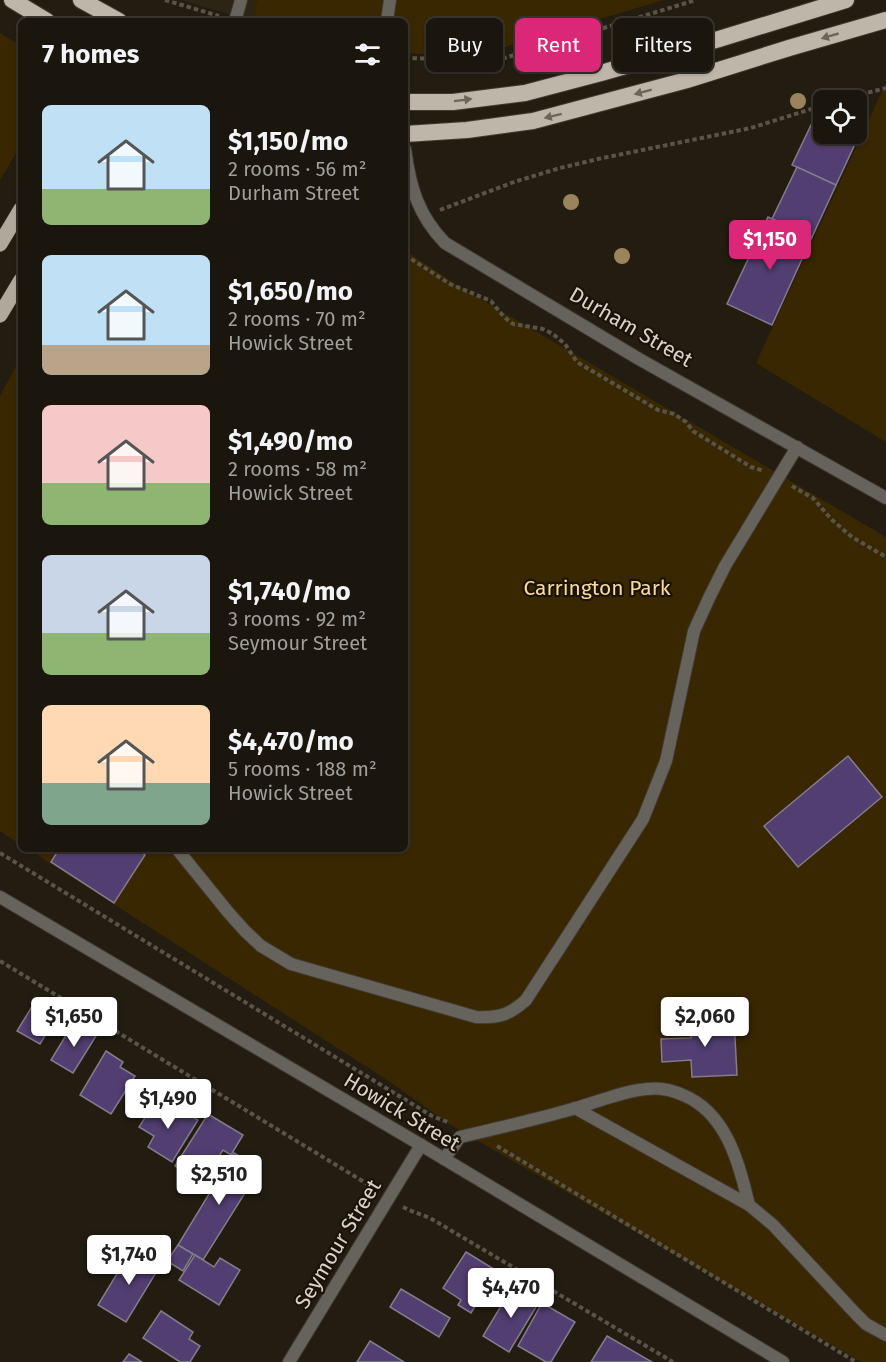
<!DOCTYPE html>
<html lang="en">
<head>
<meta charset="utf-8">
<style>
	:root { --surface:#1a160d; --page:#231f16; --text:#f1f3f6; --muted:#9f9f9d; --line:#38352e; --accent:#db2777 }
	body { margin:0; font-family:"Fira Sans",sans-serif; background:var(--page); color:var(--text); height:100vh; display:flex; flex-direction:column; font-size:22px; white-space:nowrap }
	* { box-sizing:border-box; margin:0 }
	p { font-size:20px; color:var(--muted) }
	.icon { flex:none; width:33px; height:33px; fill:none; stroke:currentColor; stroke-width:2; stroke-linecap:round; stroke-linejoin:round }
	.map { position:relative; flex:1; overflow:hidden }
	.drawer { position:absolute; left:18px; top:18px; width:390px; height:834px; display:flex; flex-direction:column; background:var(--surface); border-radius:9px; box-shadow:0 2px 4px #0004,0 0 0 2px var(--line) }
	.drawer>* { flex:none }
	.banner { position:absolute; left:426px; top:18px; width:369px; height:54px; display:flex; gap:12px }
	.tools { position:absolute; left:813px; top:90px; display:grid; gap:12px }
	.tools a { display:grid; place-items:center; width:54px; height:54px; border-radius:9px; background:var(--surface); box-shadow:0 2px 4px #0004,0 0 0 2px var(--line); font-size:30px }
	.price { position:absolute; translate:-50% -51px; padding:0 14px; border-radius:6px; background:#fff; color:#222; font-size:20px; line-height:39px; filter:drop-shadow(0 2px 3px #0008) }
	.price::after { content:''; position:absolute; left:50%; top:36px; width:18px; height:14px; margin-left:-9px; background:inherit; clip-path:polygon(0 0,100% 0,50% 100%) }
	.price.selected { background:var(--accent); color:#fff }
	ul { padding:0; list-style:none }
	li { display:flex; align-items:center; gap:18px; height:150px; padding:0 24px }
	li span { display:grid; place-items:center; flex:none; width:168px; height:120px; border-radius:9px; color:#555 }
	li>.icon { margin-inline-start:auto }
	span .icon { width:72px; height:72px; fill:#fffc; stroke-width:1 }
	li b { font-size:26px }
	h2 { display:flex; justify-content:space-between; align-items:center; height:72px; padding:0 24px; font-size:26px }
	.chip { padding:0 21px; border-radius:9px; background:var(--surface); box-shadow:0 2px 4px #0004,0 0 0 2px var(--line); font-size:21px; line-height:54px }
	.chip.selected { background:var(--accent); color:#fff }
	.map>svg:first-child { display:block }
	.built { fill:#2d2513 }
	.green { fill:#382700 }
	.building { fill:#523e70; stroke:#827c8c; stroke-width:1.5 }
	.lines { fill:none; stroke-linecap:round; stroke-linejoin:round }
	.service-casing { stroke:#403a2f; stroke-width:14 }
	.minor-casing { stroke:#403a2f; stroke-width:14 }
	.primary-casing { stroke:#403a2f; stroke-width:16 }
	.trunk-casing { stroke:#403a2f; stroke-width:18 }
	.path { stroke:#595449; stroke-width:4; stroke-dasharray:4.5 3; stroke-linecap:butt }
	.service { stroke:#66625c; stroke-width:12 }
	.minor { stroke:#66625c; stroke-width:12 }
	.primary { stroke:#afa89b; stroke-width:15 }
	.trunk { stroke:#beb6a8; stroke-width:16 }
	.tree { fill:#9a845b }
	.oneway { fill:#6c6558 }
	.labels { text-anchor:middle; stroke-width:4.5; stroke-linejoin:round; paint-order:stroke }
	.street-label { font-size:21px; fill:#d7d3cb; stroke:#1a1408 }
	.park-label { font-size:21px; fill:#fbd998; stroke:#1a1408 }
</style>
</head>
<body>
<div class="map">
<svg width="886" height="1362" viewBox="0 0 886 1362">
	<rect width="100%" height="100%" fill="#231d11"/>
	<!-- built -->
	<path class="built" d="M181,0H257L253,21Z"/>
	<!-- green -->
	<g class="green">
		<path d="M257,0H664L471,57L405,53V21H253Z"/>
		<path d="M0,33L21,46V145L0,180Z"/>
		<path d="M885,85H886V442L756,363Z"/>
		<path d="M405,245L409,253L457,285L886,537V1362H861L454,1127L384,1078L28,849H405Z"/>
		<path d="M21,357V845L0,831V396Z"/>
	</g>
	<!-- building -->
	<g class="building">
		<path d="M812,123L824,129V134H834L855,144L836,185L792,165Z"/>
		<path d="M797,167L836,185L812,237L772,219Z"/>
		<path d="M768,217L812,237L772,325L727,304Z"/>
		<path d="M848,756L882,797L798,867L764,826Z"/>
		<path d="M59,849H136L145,855L114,903L51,862Z"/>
		<path d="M36,1000L58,1014L40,1044L17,1031Z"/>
		<path d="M734,1019L737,1075L692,1077L691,1060L662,1062L661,1039L691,1038L690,1021Z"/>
		<path d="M74,1022L96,1036L73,1073L51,1060Z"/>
		<path d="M106,1051L123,1062L120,1067L135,1076L111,1114L80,1095Z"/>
		<path d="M155,1102L177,1115L181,1110L198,1120L172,1162L148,1147L154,1136L139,1127Z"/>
		<path d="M208,1114L243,1135L231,1155L223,1150L209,1171L204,1168L202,1172L198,1170L194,1177L175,1166Z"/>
		<path d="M234,1153L260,1169L203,1260L178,1245Z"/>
		<path d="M178,1245L193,1254L183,1271L167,1261Z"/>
		<path d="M132,1249L160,1266L126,1322L98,1305Z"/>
		<path d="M466,1252L497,1271L471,1313L458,1305L461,1300L443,1288Z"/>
		<path d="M195,1255L214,1267L220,1258L240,1270L219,1305L179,1280Z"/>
		<path d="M513,1286L539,1302L509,1352L483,1336Z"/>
		<path d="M401,1289L450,1318L439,1337L390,1307Z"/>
		<path d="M542,1303L575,1322L551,1362H546L518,1346Z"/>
		<path d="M161,1311L193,1332L189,1339L200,1346L190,1362H180L143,1338Z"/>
		<path d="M607,1336L652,1362H591Z"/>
		<path d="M370,1341L404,1362H357Z"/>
		<path d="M129,1354L142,1362H123Z"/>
	</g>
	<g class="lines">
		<!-- service casing -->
		<g class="service-casing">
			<g id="service">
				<path d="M235,21L241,0"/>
				<path d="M387,21L390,0"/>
				<path d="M177,849L228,912L245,931L261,946L291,964L476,1017C500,1018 509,1015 526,1000L643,819L666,761L694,631L709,598L725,566L797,447"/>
				<path d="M575,1108L749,1205L773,1225L855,1313L866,1324L886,1335"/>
				<path d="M444,1159L460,1137C499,1128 538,1119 576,1108C600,1101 623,1091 647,1089C660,1087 672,1090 683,1095C727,1113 739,1164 749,1205"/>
			</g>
		</g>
		<!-- minor casing -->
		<g class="minor-casing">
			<g id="minor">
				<path d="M405,149C410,187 418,215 445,243L639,359L886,498"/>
				<path d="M0,897L421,1145L783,1362"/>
				<path d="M289,1362L421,1145"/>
			</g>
		</g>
		<!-- primary casing -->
		<g class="primary-casing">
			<g id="primary">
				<path d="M0,244L21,209"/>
				<path d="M0,315L21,280"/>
			</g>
		</g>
		<!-- trunk casing -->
		<g class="trunk-casing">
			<g id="trunk">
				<path d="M12,0L47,21"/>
				<path d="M81,0L119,21"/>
				<path d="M405,102H453L525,93L601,73L719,39L846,0"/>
				<path d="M405,134L467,130L533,121L687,80L789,48L886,20"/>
			</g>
		</g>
		<!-- path -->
		<g class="path">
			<path d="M165,0L219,16"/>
			<path d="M405,58L498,60L696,0"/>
			<path d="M839,100L886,88"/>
			<path d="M440,210L514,182L560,168L598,159L751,128L824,105"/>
			<path d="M405,255L450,284L491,301L504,317L513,324L543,329L553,334L565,344L577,362L658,410L674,414L686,422L693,431L751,467L764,471"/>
			<path d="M792,486L813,498L831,519L852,537L886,557"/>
			<path d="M0,853L432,1116L450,1123"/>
			<path d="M0,961L374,1188"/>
			<path d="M497,1146L856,1362"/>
			<path d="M403,1207L409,1210L430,1218L673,1362"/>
		</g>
		<!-- service -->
		<use href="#service" class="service"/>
		<!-- minor -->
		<use href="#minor" class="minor"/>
		<!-- primary -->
		<use href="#primary" class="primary"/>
		<!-- trunk -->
		<use href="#trunk" class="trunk"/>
	</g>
	<!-- trees -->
	<g class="tree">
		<circle cx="798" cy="101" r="8"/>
		<circle cx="571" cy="202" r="8"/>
		<circle cx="622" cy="256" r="8"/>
	</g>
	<!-- one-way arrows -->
	<defs><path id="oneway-solid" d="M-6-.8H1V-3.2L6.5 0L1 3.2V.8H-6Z" transform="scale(1.5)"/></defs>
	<g class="oneway">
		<use href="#oneway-solid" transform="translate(830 36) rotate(164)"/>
		<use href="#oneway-solid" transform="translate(643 92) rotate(165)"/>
		<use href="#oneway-solid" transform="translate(463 100) rotate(-7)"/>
		<use href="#oneway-solid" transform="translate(553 116) rotate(166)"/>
	</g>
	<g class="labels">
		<!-- street labels -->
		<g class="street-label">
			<text transform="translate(631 327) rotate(30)" y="7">Durham Street</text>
			<text transform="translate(402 1112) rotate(31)" y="7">Howick Street</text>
			<text transform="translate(338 1244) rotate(-59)" y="7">Seymour Street</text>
		</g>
		<!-- park labels -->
		<g class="park-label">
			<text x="597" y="595">Carrington Park</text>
		</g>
	</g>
</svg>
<div class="tools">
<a><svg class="icon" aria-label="locate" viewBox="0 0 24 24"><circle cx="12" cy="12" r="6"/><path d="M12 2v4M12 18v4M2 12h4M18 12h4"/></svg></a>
</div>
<b class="price selected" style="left:770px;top:271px">$1,150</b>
<b class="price" style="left:74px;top:1048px">$1,650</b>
<b class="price" style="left:705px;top:1048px">$2,060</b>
<b class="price" style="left:168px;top:1130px">$1,490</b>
<b class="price" style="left:219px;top:1206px">$2,510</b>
<b class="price" style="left:129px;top:1286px">$1,740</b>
<b class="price" style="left:511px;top:1319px">$4,470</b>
<div class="banner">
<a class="chip">Buy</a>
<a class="chip selected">Rent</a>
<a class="chip">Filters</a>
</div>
<section class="drawer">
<h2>7 homes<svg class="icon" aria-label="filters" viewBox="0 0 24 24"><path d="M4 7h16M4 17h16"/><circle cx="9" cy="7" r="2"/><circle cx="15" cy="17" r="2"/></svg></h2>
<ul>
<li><span style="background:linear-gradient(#bfe0f5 70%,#8fb573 0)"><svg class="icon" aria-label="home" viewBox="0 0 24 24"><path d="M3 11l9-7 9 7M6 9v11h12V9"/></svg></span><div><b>$1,150/mo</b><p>2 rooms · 56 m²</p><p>Durham Street</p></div></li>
<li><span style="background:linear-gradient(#bfe0f5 75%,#b9a48a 0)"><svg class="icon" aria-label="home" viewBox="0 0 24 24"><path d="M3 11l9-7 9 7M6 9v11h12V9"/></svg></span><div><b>$1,650/mo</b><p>2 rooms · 70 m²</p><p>Howick Street</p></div></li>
<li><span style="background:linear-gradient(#f6c9c9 65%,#8fb573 0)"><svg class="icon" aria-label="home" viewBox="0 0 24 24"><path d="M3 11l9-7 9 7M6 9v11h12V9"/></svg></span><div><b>$1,490/mo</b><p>2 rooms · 58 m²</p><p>Howick Street</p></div></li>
<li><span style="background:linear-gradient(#c9d6e8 65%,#8fb573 0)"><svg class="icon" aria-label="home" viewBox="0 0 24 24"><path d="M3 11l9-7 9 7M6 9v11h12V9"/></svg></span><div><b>$1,740/mo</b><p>3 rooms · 92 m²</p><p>Seymour Street</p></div></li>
<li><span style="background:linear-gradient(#ffd9b3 65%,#7fa58c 0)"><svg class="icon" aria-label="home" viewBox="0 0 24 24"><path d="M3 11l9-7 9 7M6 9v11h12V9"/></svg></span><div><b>$4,470/mo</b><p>5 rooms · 188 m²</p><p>Howick Street</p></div></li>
</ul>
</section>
</div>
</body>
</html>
